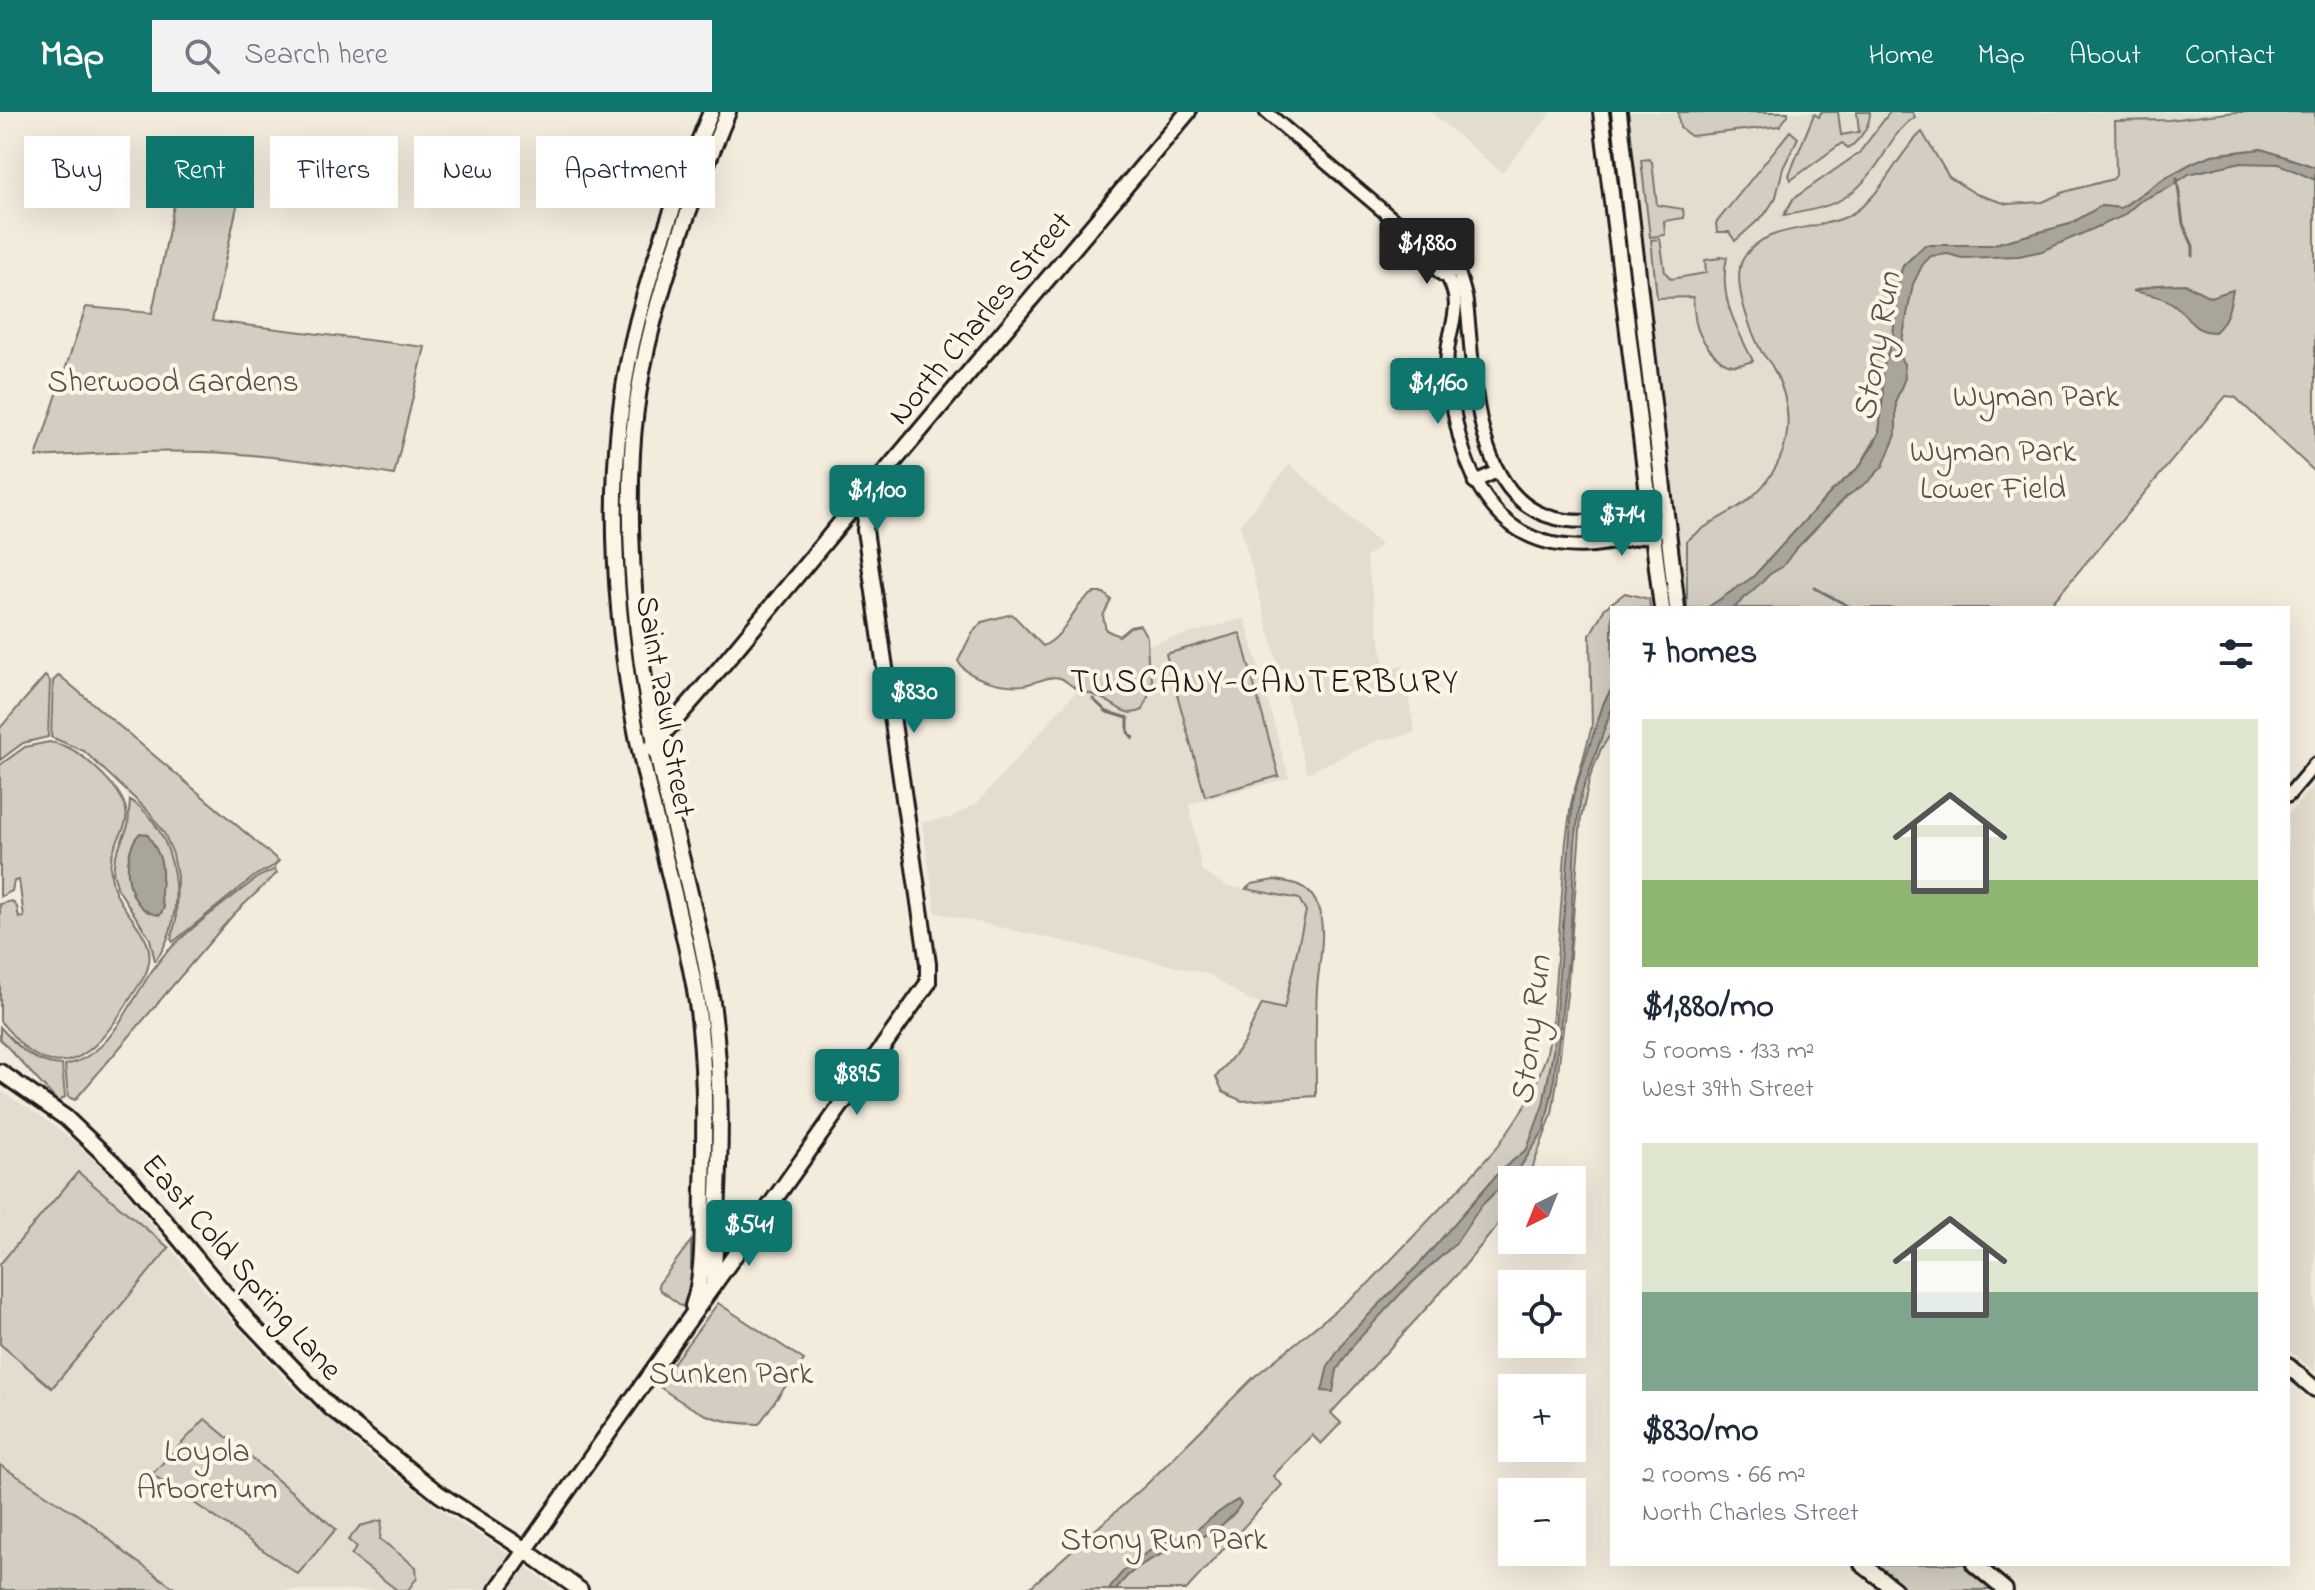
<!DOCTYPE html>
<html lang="en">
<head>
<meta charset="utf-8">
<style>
	:root { --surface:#fff; --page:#f2f2f3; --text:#1f2937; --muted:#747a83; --accent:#0f766e }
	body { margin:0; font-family:"Indie Flower",sans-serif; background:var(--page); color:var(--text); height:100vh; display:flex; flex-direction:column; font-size:30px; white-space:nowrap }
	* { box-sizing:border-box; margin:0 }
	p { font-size:26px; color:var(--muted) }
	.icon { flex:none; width:44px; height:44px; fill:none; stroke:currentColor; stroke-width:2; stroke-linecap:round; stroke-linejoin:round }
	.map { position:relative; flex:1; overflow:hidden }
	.drawer { position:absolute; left:1610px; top:494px; width:680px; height:960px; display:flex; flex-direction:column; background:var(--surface); border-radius:0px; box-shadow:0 8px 32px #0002 }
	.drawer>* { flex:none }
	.hud { position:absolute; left:24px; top:24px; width:760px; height:72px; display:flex; gap:16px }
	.needle { width:52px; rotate:223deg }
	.fabs { position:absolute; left:1498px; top:1054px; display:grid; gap:16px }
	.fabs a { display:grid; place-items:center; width:88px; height:88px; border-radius:0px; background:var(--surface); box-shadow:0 8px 32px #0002; font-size:40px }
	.price { position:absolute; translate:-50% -68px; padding:0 18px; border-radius:8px; background:var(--accent); color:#fff; font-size:26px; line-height:52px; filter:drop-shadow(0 2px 4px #0008) }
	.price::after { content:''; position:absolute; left:50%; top:48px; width:24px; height:18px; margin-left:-12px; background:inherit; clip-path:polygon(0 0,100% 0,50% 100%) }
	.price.on { background:#222; color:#fff }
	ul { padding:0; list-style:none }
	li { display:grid; align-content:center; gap:16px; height:424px; padding:0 32px }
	li span { display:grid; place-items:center; height:248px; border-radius:0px; color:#555 }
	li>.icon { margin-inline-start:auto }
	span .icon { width:144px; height:144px; fill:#fffc; stroke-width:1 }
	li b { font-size:34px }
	h2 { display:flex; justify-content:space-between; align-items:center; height:96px; padding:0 32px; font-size:34px }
	.tag { padding:0 28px; border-radius:0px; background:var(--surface); box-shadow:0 8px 32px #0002; font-size:28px; line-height:72px }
	.tag.on { background:var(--accent); color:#fff }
	header { display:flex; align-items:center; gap:48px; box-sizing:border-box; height:112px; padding:0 40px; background:var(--accent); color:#fff }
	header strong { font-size:38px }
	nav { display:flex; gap:44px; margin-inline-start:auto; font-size:28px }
	.search { width:560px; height:72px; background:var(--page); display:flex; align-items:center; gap:20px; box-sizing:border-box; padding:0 28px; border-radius:0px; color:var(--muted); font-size:30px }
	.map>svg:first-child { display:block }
	.built { fill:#e3ddcf }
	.green { fill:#d3cec1; stroke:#78756e; stroke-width:2 }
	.water { fill:#aaa59b; stroke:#716e68; stroke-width:2 }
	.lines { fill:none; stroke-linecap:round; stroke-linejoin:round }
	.stream { stroke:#716e68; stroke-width:3 }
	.minor-casing { stroke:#1c1c1c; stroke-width:17 }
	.major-casing { stroke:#1c1c1c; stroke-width:20 }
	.minor { stroke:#fcf5e5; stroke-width:11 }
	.major { stroke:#fcf5e5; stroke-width:14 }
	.labels { text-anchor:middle; stroke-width:8; stroke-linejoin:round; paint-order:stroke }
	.street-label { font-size:32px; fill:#1c1c1c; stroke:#fcf5e5 }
	.park-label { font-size:32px; fill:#53514e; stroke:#fcf5e5 }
	.water-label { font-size:34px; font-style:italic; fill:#55534f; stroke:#fcf5e5 }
	.neighbourhood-label { font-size:34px; letter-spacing:2px; fill:#1c1c1c; stroke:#fcf5e5 }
</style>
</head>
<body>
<header>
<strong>Map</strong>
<div class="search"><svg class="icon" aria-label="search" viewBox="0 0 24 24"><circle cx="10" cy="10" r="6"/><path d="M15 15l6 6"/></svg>Search here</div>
<nav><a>Home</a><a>Map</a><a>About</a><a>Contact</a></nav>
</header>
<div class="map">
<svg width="2315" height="1478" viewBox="0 0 2315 1478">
	<rect width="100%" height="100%" fill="#f3ecdd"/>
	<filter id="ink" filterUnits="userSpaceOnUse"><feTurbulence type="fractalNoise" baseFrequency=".0125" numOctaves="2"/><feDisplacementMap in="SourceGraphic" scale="16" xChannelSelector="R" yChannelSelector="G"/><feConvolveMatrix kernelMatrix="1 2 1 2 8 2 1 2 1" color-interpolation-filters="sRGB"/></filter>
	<g filter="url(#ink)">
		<!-- built -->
		<g class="built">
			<path d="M1431,0H1552L1502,61Z"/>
			<path d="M1629,0H2315V63L1813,409L1722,496H1687Z"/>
			<path d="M1290,352L1381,433L1366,445L1385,557L1403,554L1415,621L1379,628L1307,661L1240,413Z"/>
			<path d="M1245,506L1289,666L1189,692L1202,759L1226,774L1299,787L1306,799L1284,898L1249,889L1209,862L936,801L922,710L950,706L977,691L1081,574L1091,582L1144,534Z"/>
			<path d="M2315,671V1260L2288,1237V703Z"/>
			<path d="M0,979L38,1002L75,1030L115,1067L206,1180L262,1242L291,1273L363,1338L450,1405L502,1437L558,1478H0Z"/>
		</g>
		<!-- green -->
		<g class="green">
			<path d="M1678,0H1788V3L1780,14L1691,24L1680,16Z"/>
			<path d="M1821,0H1838L1841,23L1859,20L1857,0H1870C1870,15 1859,28 1848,37L1842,31L1791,68L1789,63L1814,2L1819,5Z"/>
			<path d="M1890,0H1912L1915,5C1900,15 1892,28 1883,44C1856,87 1834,96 1784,103L1793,87L1859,41Z"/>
			<path d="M2235,0H2315V55L2261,37L2212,43L2166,65L2121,96L2101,94L2070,112L1991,133H1925L1903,154L1899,166L1893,224L1882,260L1883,283L1879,321L1859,355L1831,380L1753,465L1707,496H1687V429C1713,404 1746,399 1768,367C1794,332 1793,291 1772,254C1769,249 1764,244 1761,239C1750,217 1731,169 1743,147C1764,111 1813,120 1846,105C1882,88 1894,45 1922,20L1949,65L1976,82L2007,92L2043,90L2064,80L2113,67L2116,63L2115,9L2169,8Z"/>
			<path d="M1790,19L1798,26L1783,56L1776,85L1765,102L1735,129L1729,120H1717L1716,111Z"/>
			<path d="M2270,45L2315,63V360L2235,285L2226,284L2048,496H1722L1756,469L1882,332L1904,171L1930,139L1992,136L2109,104L2186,58Z"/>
			<path d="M1649,47L1652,50L1657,93L1683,97L1684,106L1664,109L1665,123L1650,125L1641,48Z"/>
			<path d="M176,83L239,85L212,209L425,235L394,363C331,352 267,342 203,340C147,338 92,342 36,345L86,195L152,201Z"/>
			<path d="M1660,127L1665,160L1671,167L1706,161L1705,148L1720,146V144L1727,145C1718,184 1736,215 1753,249C1747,251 1739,254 1733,253C1717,252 1699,226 1696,211C1694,203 1694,194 1693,185L1657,186L1651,128Z"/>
			<path d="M1094,481H1104L1111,488L1103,504L1106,518L1119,524L1130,515L1140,513L1147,525L1148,549L1153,571L1143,598C1126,606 1119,595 1105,588C1095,583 1085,581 1076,576C1070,574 1066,568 1060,566C1049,563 1036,571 1024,573C1004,575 968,568 958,549L972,521L982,510L1012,502L1043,534C1068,523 1070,494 1094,481Z"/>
			<path d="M1625,481L1649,487L1650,496H1612V620L1601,637L1590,665L1581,706L1567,882L1557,969L1552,1002L1528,1068H1512V1093L1493,1119L1462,1157L1331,1301L1341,1311L1321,1332L1312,1323L1273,1364L1282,1373L1186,1478H1027L1146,1373L1254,1265L1368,1172L1472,1063L1498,1034L1529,988L1546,945L1552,914L1566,729L1571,692L1592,614L1590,523L1605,496Z"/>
			<path d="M1240,521L1279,664L1205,684L1166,542Z"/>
			<path d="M59,563L279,749L274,754L256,763L173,830L171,827L176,808L177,764L173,742L164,721L149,700L84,639L51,625L53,569Z"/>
			<path d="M45,564L50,569L48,625L23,631L0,648V616Z"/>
			<path d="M49,630C70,633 82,643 97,657C162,717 97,718 113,773C122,807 166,826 143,867C117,905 82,980 26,937C17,929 8,918 0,909V792L12,789L17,795L19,806L24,805L19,768L14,769L12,779L0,785V653L25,635Z"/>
			<path d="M130,688C179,717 190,805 155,849L150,827L118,777L113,761L115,745L128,714Z"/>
			<path d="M275,757L277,761L233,803L75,988L68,985L65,953C119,942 132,876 167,840C194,812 228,789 258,765Z"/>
			<path d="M1274,768C1292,770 1307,772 1316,790C1328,817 1319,848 1317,877C1315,912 1316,948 1316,984L1242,989L1223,980L1216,965L1243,932L1262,892L1284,897L1306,799L1299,787L1246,777L1252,772Z"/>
			<path d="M0,915C18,935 34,952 62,953L65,985L58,990L0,927Z"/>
			<path d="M78,1060L169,1136L52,1276L0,1232V1152Z"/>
			<path d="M691,1129V1172L683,1195L660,1178L658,1173Z"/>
			<path d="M718,1191L804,1248L759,1312C714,1312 693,1299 657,1273Z"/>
			<path d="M205,1307L336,1417L298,1462L152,1362Z"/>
			<path d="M0,1353L89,1410L129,1444L177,1478H0Z"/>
			<path d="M382,1408L380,1427L416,1455L417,1466L408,1478H397L351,1443L357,1435L348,1428L360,1414Z"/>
			<path d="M1874,1452H1967L1997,1478H1905Z"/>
		</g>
		<!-- water -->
		<g class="water">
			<path d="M2261,37L2315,55V68L2279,52L2237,51L2189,62L2170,75L2140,89L2123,104L2042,139L2019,144L1962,146L1948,142L1931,144L1923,152L1913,172L1899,244L1904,252L1905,266L1896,288V323L1883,354L1869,369L1846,385L1795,438L1782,455L1770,462L1734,496H1707L1753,465L1831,380L1859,355L1874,332L1879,321L1883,283L1882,260L1893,224L1899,166L1903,154L1925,133H1991L2070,112L2101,94L2121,96L2166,65L2194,50L2212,43Z"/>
			<path d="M2185,172L2210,185L2233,178C2230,193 2228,209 2215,220C2189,220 2189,201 2170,190C2159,183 2145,182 2133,179L2158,173Z"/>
			<path d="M1612,576V596L1581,683L1575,731L1570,831L1553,976L1544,1018L1519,1057L1481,1094L1456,1131L1403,1179L1355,1231L1337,1258L1333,1280L1322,1279L1328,1254L1349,1223L1422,1149L1499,1060L1527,1037L1543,993L1553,940L1573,684L1604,590Z"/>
			<path d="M140,721L147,722C154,732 162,745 162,758C163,772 158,784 164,796L160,803C125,802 119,742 140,721Z"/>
			<path d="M1238,1388L1241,1392C1213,1438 1144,1432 1116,1478H1109C1124,1453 1146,1439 1173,1427C1181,1424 1189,1422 1196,1418C1210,1408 1223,1395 1238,1388Z"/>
		</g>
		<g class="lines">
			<!-- stream -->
			<g class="stream">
				<path d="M2177,66L2183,112L2193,134V144"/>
				<path d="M1815,476L1852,496"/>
				<path d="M1093,587L1107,600L1128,606V620L1133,626"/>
			</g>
			<!-- minor casing -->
			<g class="minor-casing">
				<g id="minor">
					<path d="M1266,0L1407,119L1441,142H1449L1454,146C1458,160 1463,173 1466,187C1475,255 1470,385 1554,406C1592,416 1631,399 1668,412"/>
					<path d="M1412,126L1434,150"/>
					<path d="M1441,142L1435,147V156L1443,163L1452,160"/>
					<path d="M1446,163C1466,195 1448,214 1447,246C1447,262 1450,278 1453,294C1465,368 1499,438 1586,434C1607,433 1631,427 1652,423L1658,419"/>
					<path d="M1474,370L1498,359"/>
					<path d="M2288,684L2315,652"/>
				</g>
			</g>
			<!-- major casing -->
			<g class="major-casing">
				<g id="major">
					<path d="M1601,0L1662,496"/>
					<path d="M1619,0L1677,496"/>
					<path d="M651,636L721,555L872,373"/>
					<path d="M0,960L66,1006L129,1066L247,1208L331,1296L439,1382L515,1431L580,1478"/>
					<path d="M713,1172C719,1073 726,975 710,877C697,797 673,720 657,641C637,542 627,442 632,341C638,224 683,108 728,0"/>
					<path d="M693,1194C705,1159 702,1116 703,1079C705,1011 706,944 695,878C678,783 648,691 632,597C612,477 606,351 632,232C650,152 680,75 711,0"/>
					<path d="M2288,1254L2315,1277"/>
					<path d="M1862,1452L1895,1478"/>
					<path d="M1974,1452L2005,1478"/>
					<path d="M497,1478L928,871V852L865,418L867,393L881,365L1188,0"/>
				</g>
			</g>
			<!-- minor -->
			<use href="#minor" class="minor"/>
			<!-- major -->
			<use href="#major" class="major"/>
		</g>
	</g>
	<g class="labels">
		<!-- street labels -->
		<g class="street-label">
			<text transform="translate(979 205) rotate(-50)" y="11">North Charles Street</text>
			<text transform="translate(667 594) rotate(80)" y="11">Saint Paul Street</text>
			<text transform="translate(243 1154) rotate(49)" y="11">East Cold Spring Lane</text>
		</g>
		<!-- park labels -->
		<g class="park-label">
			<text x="173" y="279">Sherwood Gardens</text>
			<text x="2036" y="294">Wyman Park</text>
			<text x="1993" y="349">Wyman Park<tspan x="1993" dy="37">Lower Field</tspan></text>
			<text x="731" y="1271">Sunken Park</text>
			<text x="207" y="1349">Loyola<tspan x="207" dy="37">Arboretum</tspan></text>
			<text x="1164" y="1437">Stony Run Park</text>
		</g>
		<!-- water labels -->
		<g class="water-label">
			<text transform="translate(1875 234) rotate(-80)" y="12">Stony Run</text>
			<text transform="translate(1529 918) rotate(-83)" y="12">Stony Run</text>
		</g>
		<!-- neighbourhood labels -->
		<g class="neighbourhood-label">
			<text x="1265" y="580">TUSCANY-CANTERBURY</text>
		</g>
	</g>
</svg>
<div class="fabs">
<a><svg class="needle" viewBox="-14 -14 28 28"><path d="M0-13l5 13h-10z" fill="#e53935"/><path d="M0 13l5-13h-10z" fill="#747a83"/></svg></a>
<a><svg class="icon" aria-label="locate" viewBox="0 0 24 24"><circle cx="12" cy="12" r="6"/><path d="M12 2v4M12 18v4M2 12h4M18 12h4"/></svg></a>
<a>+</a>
<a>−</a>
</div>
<b class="price on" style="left:1427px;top:174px">$1,880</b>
<b class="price" style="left:1438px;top:314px">$1,160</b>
<b class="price" style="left:877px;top:421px">$1,100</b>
<b class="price" style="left:1622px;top:446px">$714</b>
<b class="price" style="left:914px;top:623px">$830</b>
<b class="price" style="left:857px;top:1005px">$895</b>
<b class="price" style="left:749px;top:1156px">$541</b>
<div class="hud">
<a class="tag">Buy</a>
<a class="tag on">Rent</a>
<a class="tag">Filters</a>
<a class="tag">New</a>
<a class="tag">Apartment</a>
</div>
<section class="drawer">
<h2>7 homes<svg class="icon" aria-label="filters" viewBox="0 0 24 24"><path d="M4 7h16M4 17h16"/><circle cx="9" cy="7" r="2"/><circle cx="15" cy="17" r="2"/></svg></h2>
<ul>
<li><span style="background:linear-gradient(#dfe7d0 65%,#8fb573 0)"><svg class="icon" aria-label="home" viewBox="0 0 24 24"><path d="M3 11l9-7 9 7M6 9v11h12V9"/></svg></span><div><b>$1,880/mo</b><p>5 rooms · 133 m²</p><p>West 39th Street</p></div></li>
<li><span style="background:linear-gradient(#dfe7d0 60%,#7fa58c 0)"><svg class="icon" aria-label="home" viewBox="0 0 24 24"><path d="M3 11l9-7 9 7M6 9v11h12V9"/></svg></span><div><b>$830/mo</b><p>2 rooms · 66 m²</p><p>North Charles Street</p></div></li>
</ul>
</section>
</div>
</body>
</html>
